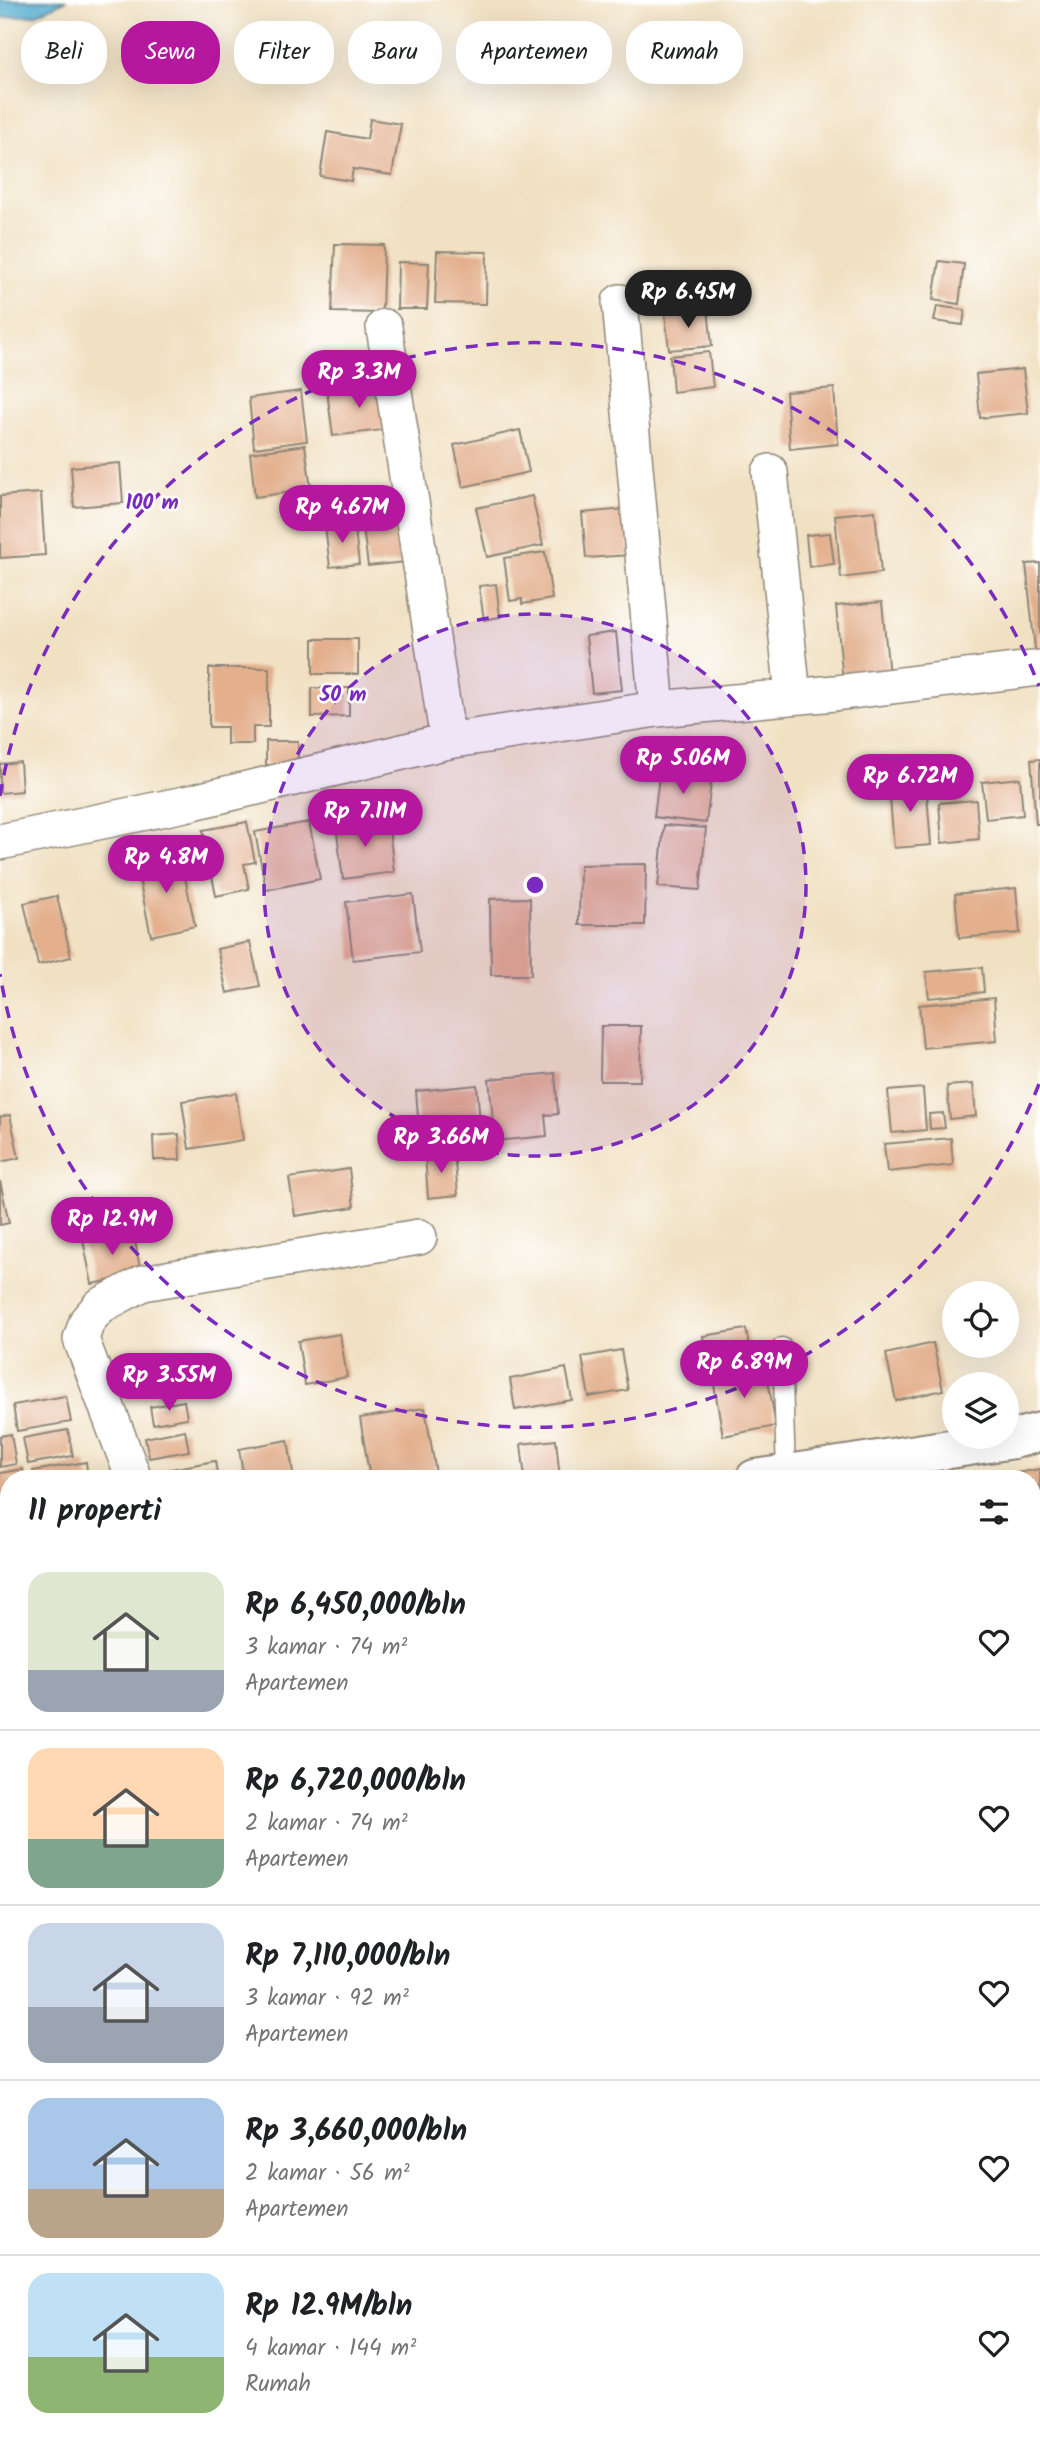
<!DOCTYPE html>
<html lang="id">
<head>
<meta charset="utf-8">
<style>
	:root { --surface:#fff; --page:#f6f6f6; --text:#202124; --muted:#757577; --line:#e0e0e0; --accent:#b5179e }
	body { margin:0; font-family:Kalam,sans-serif; background:var(--page); color:var(--text); height:100vh; display:flex; flex-direction:column; font-size:26px; white-space:nowrap }
	* { box-sizing:border-box; margin:0 }
	p { font-size:23px; color:var(--muted) }
	.icon { flex:none; width:38px; height:38px; fill:none; stroke:currentColor; stroke-width:2; stroke-linecap:round; stroke-linejoin:round }
	.map { position:relative; flex:1; overflow:hidden }
	.sheet { position:absolute; left:0px; top:1470px; width:1041px; height:973px; display:flex; flex-direction:column; background:var(--surface); border-radius:28px 28px 0 0; box-shadow:0 7px 28px #0002 }
	.sheet>* { flex:none }
	.hud { position:absolute; left:21px; top:21px; width:999px; height:63px; display:flex; gap:14px }
	.fabs { position:absolute; left:942px; top:1281px; display:grid; gap:14px }
	.fabs a { display:grid; place-items:center; width:77px; height:77px; border-radius:50%; background:var(--surface); box-shadow:0 7px 28px #0002; font-size:35px }
	.price { position:absolute; translate:-50% -60px; padding:0 16px; border-radius:24px; background:var(--accent); color:#fff; font-size:23px; line-height:46px; filter:drop-shadow(0 2px 4px #0008) }
	.price::after { content:''; position:absolute; left:50%; top:42px; width:21px; height:16px; margin-left:-10px; background:inherit; clip-path:polygon(0 0,100% 0,50% 100%) }
	.price.selected { background:#222; color:#fff }
	ul { padding:0; list-style:none }
	li { display:flex; align-items:center; gap:21px; height:175px; padding:0 28px }
	li+li { border-top:2px solid var(--line) }
	li span { display:grid; place-items:center; flex:none; width:196px; height:140px; border-radius:21px; color:#555 }
	li>.icon { margin-inline-start:auto }
	span .icon { width:84px; height:84px; fill:#fffc; stroke-width:1 }
	li b { font-size:30px }
	h2 { display:flex; justify-content:space-between; align-items:center; height:84px; padding:0 28px; font-size:30px }
	.tag { padding:0 24px; border-radius:28px; background:var(--surface); box-shadow:0 7px 28px #0002; font-size:24px; line-height:63px }
	.tag.selected { background:var(--accent); color:#fff }
	.map>svg:first-child { display:block }
	.water { fill:#52abcf; stroke:#3e6b7d; stroke-width:2 }
	.building { fill:#e3af8c }
	.lines { fill:none; stroke-linecap:round; stroke-linejoin:round }
	.service-casing { stroke:#8e8677; stroke-width:21 }
	.minor-casing { stroke:#8e8677; stroke-width:38 }
	.tertiary-casing { stroke:#8e8677; stroke-width:42 }
	.service { stroke:#fff; stroke-width:18 }
	.minor { stroke:#fff; stroke-width:35 }
	.tertiary { stroke:#fff; stroke-width:38 }
	.ring { fill:none; stroke:#7b2cbf; stroke-width:3.5; stroke-dasharray:12 9 }
	.centre { fill:#7b2cbf; stroke:#fff; stroke-width:3.5 }
	.ring-label { font-size:21px; text-anchor:middle; font-weight:bold; fill:#7b2cbf; stroke:#fff; stroke-width:5; stroke-linejoin:round; paint-order:stroke }
</style>
</head>
<body>
<div class="map">
<svg width="1040" height="2443" viewBox="0 0 1040 2443">
	<rect width="100%" height="100%" fill="#fff"/>
	<filter id="ink" filterUnits="userSpaceOnUse"><feTurbulence type="fractalNoise" baseFrequency=".0143" numOctaves="2"/><feDisplacementMap in="SourceGraphic" scale="14" xChannelSelector="R" yChannelSelector="G"/><feConvolveMatrix kernelMatrix="1 2 1 2 8 2 1 2 1" color-interpolation-filters="sRGB"/></filter>
	<filter id="wash" filterUnits="userSpaceOnUse"><feTurbulence type="fractalNoise" baseFrequency=".00686" numOctaves="4" result="noise"/><feDisplacementMap in="SourceGraphic" scale="28" xChannelSelector="R" yChannelSelector="G"/><feGaussianBlur stdDeviation="1.57" result="paint"/><feColorMatrix in="noise" values="0 0 0 0 0 0 0 0 0 0 0 0 0 0 0 0 0 1.4 0 .05"/><feComposite in="paint" operator="in"/></filter>
	<g filter="url(#wash)">
		<rect width="100%" height="100%" fill="#f1e1c3"/>
		<!-- water -->
		<path class="water" d="M0,0H67L35,15L0,18Z"/>
		<g id="blocks">
			<!-- building -->
			<g class="building">
				<path d="M370,119L401,124L392,175L353,169L351,181L320,176L327,132L367,139Z"/>
				<path d="M335,244L384,245L382,313L332,312Z"/>
				<path d="M437,251L487,252L486,304L435,303Z"/>
				<path d="M939,261L964,264L959,304L933,300Z"/>
				<path d="M398,262L429,263L427,309H397Z"/>
				<path d="M937,306L965,310L963,325L934,321Z"/>
				<path d="M708,309L712,346L669,350L665,313Z"/>
				<path d="M709,352L713,387L673,392L670,356Z"/>
				<path d="M1023,369L1028,413L980,418L976,374Z"/>
				<path d="M385,383L391,429L333,436L327,391Z"/>
				<path d="M834,388L838,444L790,449L786,392Z"/>
				<path d="M301,391L307,441L254,448L249,398Z"/>
				<path d="M520,430L529,472L463,487L454,445Z"/>
				<path d="M305,445L311,489L255,497L250,453Z"/>
				<path d="M120,463L123,503L74,507L71,467Z"/>
				<path d="M41,493L45,555L0,558V496Z"/>
				<path d="M532,496L543,545L487,557L476,508Z"/>
				<path d="M626,509L630,555L586,558L582,513Z"/>
				<path d="M875,511L881,573L841,578L835,515Z"/>
				<path d="M399,515L405,562L368,566L362,520Z"/>
				<path d="M354,522L359,564L330,567L325,526Z"/>
				<path d="M830,533L834,564L809,567L806,535Z"/>
				<path d="M545,552L552,599L522,604V599L510,601L504,558Z"/>
				<path d="M1040,563V659H1036L1026,564Z"/>
				<path d="M496,584L500,617L484,620L479,586Z"/>
				<path d="M882,602L889,676L843,682L836,606Z"/>
				<path d="M616,632L622,690L592,693L586,636Z"/>
				<rect x="313" y="639" width="45" height="35"/>
				<path d="M209,668H269V727H253V744H227V727H209Z"/>
				<path d="M312,688H349V716L312,717Z"/>
				<rect x="266" y="741" width="32" height="24"/>
				<path d="M1040,759V824H1036L1031,760Z"/>
				<path d="M20,762L22,791L0,793V764Z"/>
				<path d="M660,769L712,775L706,823L654,817Z"/>
				<path d="M1020,778L1023,815L986,819L982,782Z"/>
				<path d="M926,781L931,845L894,848L889,784Z"/>
				<path d="M976,800L979,839L942,843L939,803Z"/>
				<path d="M388,820L394,872L343,879L336,826Z"/>
				<path d="M247,822L255,862L244,864L249,889L216,896L203,830Z"/>
				<path d="M309,822L320,879L266,890L255,832Z"/>
				<path d="M664,825L706,828L700,890L658,887Z"/>
				<path d="M180,853L195,926L151,936L136,864Z"/>
				<path d="M646,864L645,925H579L580,865Z"/>
				<path d="M1016,888L1020,933L959,938L955,894Z"/>
				<path d="M413,894L420,952L353,960L346,902Z"/>
				<path d="M57,896L71,957L38,965L24,903Z"/>
				<path d="M530,898L531,975H491L490,899Z"/>
				<path d="M250,942L260,986L227,993L217,949Z"/>
				<path d="M982,967L984,992L929,998L926,972Z"/>
				<path d="M994,998L997,1041L923,1048L919,1005Z"/>
				<path d="M601,1026H641L640,1081H600Z"/>
				<path d="M555,1073L558,1114L545,1115L547,1136L495,1141L489,1079Z"/>
				<path d="M973,1084L976,1116L950,1119L947,1086Z"/>
				<path d="M477,1085L481,1137L420,1142L416,1091Z"/>
				<path d="M923,1088L926,1130L892,1133L888,1091Z"/>
				<path d="M236,1093L243,1140L189,1149L182,1101Z"/>
				<path d="M943,1113L945,1128L930,1129L929,1114Z"/>
				<path d="M10,1115L19,1158L0,1162V1117Z"/>
				<path d="M179,1134L180,1160H154L153,1136Z"/>
				<path d="M951,1138L953,1165L887,1172L884,1144Z"/>
				<path d="M454,1152L458,1195L428,1198L425,1155Z"/>
				<path d="M349,1169L354,1207L295,1216L289,1178Z"/>
				<path d="M0,1181L9,1223L0,1225Z"/>
				<path d="M123,1200L127,1221L91,1229L87,1207Z"/>
				<path d="M133,1230L141,1274L92,1284L83,1240Z"/>
				<path d="M746,1329L751,1358L708,1366L703,1336Z"/>
				<path d="M340,1334L347,1377L305,1385L298,1341Z"/>
				<path d="M933,1343L943,1390L896,1401L886,1354Z"/>
				<path d="M621,1350L628,1390L589,1397L582,1357Z"/>
				<path d="M765,1363L776,1426L723,1436L712,1373Z"/>
				<path d="M566,1368L572,1400L515,1410L510,1379Z"/>
				<path d="M66,1396L71,1422L17,1431L13,1405Z"/>
				<path d="M184,1401L187,1418L153,1424L150,1407Z"/>
				<path d="M425,1408L437,1479H370L360,1418Z"/>
				<path d="M68,1430L73,1456L28,1464L23,1438Z"/>
				<path d="M185,1430L189,1451L149,1458L145,1438Z"/>
				<path d="M11,1434L16,1464L0,1467V1436Z"/>
				<path d="M288,1440L294,1479H244L239,1449Z"/>
				<path d="M556,1440L560,1479H525L521,1444Z"/>
				<path d="M215,1461L218,1479H166L165,1470Z"/>
				<path d="M86,1462L88,1479H34L33,1471Z"/>
				<path d="M23,1469L25,1479H9V1536L0,1537V1473Z"/>
				<path d="M1040,1469V1526L1032,1528V1479H1011L1010,1474Z"/>
				<path d="M1040,1651V1719L1032,1720V1653Z"/>
				<path d="M0,1679L9,1718V1721L0,1722Z"/>
				<path d="M9,1821V1898L0,1901V1823Z"/>
				<path d="M9,1965V2035L1,2037L0,1967Z"/>
				<path d="M63,2434H103L105,2443H65Z"/>
				<path d="M113,2434H156L158,2441L116,2443Z"/>
			</g>
		</g>
	</g>
	<g filter="url(#ink)">
		<use href="#blocks" fill-opacity="0" stroke="#8e8677" stroke-width="2"/>
		<g class="lines">
			<!-- service casing -->
			<g class="service-casing">
				<path id="service" d="M782,1347L786,1473"/>
			</g>
			<!-- minor casing -->
			<g class="minor-casing">
				<g id="minor">
					<path d="M620,302L657,709"/>
					<path d="M384,327L448,741"/>
					<path d="M770,472L793,696"/>
					<path d="M0,842L185,804L448,741L657,709L835,693L1040,668"/>
					<path d="M134,1479L81,1339L87,1321L100,1306L143,1283L419,1237"/>
				</g>
			</g>
			<!-- tertiary casing -->
			<g class="tertiary-casing">
				<g id="tertiary">
					<path d="M755,1479L1014,1439L1040,1432"/>
					<path d="M0,1589L9,1588"/>
				</g>
			</g>
			<!-- service -->
			<use href="#service" class="service"/>
			<!-- minor -->
			<use href="#minor" class="minor"/>
			<!-- tertiary -->
			<use href="#tertiary" class="tertiary"/>
		</g>
	</g>
	<!-- distance rings -->
	<circle cx="535" cy="885" r="271" fill="#7b2cbf" fill-opacity=".12"/>
	<g class="ring">
		<circle cx="535" cy="885" r="271"/>
		<path d="M1039 1084A542 542 0 0 1 0 974M0 796A542 542 0 0 1 1039 686"/>
	</g>
	<circle cx="535" cy="885" r="10" class="centre"/>
	<g class="ring-label">
		<text x="152" y="509">100 m</text>
		<text x="343" y="701">50 m</text>
	</g>
</svg>
<div class="fabs">
<a><svg class="icon" aria-label="locate" viewBox="0 0 24 24"><circle cx="12" cy="12" r="6"/><path d="M12 2v4M12 18v4M2 12h4M18 12h4"/></svg></a>
<a><svg class="icon" aria-label="layers" viewBox="0 0 24 24"><path d="M12 4l9 5-9 5-9-5zM3 14l9 5 9-5"/></svg></a>
</div>
<b class="price selected" style="left:688px;top:330px">Rp 6.45M</b>
<b class="price" style="left:359px;top:410px">Rp 3.3M</b>
<b class="price" style="left:342px;top:545px">Rp 4.67M</b>
<b class="price" style="left:683px;top:796px">Rp 5.06M</b>
<b class="price" style="left:910px;top:814px">Rp 6.72M</b>
<b class="price" style="left:365px;top:849px">Rp 7.11M</b>
<b class="price" style="left:166px;top:895px">Rp 4.8M</b>
<b class="price" style="left:441px;top:1175px">Rp 3.66M</b>
<b class="price" style="left:112px;top:1257px">Rp 12.9M</b>
<b class="price" style="left:744px;top:1400px">Rp 6.89M</b>
<b class="price" style="left:169px;top:1413px">Rp 3.55M</b>
<div class="hud">
<a class="tag">Beli</a>
<a class="tag selected">Sewa</a>
<a class="tag">Filter</a>
<a class="tag">Baru</a>
<a class="tag">Apartemen</a>
<a class="tag">Rumah</a>
</div>
<section class="sheet">
<h2>11 properti<svg class="icon" aria-label="filters" viewBox="0 0 24 24"><path d="M4 7h16M4 17h16"/><circle cx="9" cy="7" r="2"/><circle cx="15" cy="17" r="2"/></svg></h2>
<ul>
<li><span style="background:linear-gradient(#dfe7d0 70%,#9aa5b1 0)"><svg class="icon" aria-label="home" viewBox="0 0 24 24"><path d="M3 11l9-7 9 7M6 9v11h12V9"/></svg></span><div><b>Rp 6,450,000/bln</b><p>3 kamar · 74 m²</p><p>Apartemen</p></div><svg class="icon" aria-label="heart" viewBox="0 0 24 24"><path d="M12 20l-8-8c-3-5 5-10 8-4 3-6 11-1 8 4z"/></svg></li>
<li><span style="background:linear-gradient(#ffd9b3 65%,#7fa58c 0)"><svg class="icon" aria-label="home" viewBox="0 0 24 24"><path d="M3 11l9-7 9 7M6 9v11h12V9"/></svg></span><div><b>Rp 6,720,000/bln</b><p>2 kamar · 74 m²</p><p>Apartemen</p></div><svg class="icon" aria-label="heart" viewBox="0 0 24 24"><path d="M12 20l-8-8c-3-5 5-10 8-4 3-6 11-1 8 4z"/></svg></li>
<li><span style="background:linear-gradient(#c9d6e8 60%,#9aa5b1 0)"><svg class="icon" aria-label="home" viewBox="0 0 24 24"><path d="M3 11l9-7 9 7M6 9v11h12V9"/></svg></span><div><b>Rp 7,110,000/bln</b><p>3 kamar · 92 m²</p><p>Apartemen</p></div><svg class="icon" aria-label="heart" viewBox="0 0 24 24"><path d="M12 20l-8-8c-3-5 5-10 8-4 3-6 11-1 8 4z"/></svg></li>
<li><span style="background:linear-gradient(#a9c7e8 65%,#b9a48a 0)"><svg class="icon" aria-label="home" viewBox="0 0 24 24"><path d="M3 11l9-7 9 7M6 9v11h12V9"/></svg></span><div><b>Rp 3,660,000/bln</b><p>2 kamar · 56 m²</p><p>Apartemen</p></div><svg class="icon" aria-label="heart" viewBox="0 0 24 24"><path d="M12 20l-8-8c-3-5 5-10 8-4 3-6 11-1 8 4z"/></svg></li>
<li><span style="background:linear-gradient(#bfe0f5 60%,#8fb573 0)"><svg class="icon" aria-label="home" viewBox="0 0 24 24"><path d="M3 11l9-7 9 7M6 9v11h12V9"/></svg></span><div><b>Rp 12.9M/bln</b><p>4 kamar · 144 m²</p><p>Rumah</p></div><svg class="icon" aria-label="heart" viewBox="0 0 24 24"><path d="M12 20l-8-8c-3-5 5-10 8-4 3-6 11-1 8 4z"/></svg></li>
</ul>
</section>
</div>
</body>
</html>
